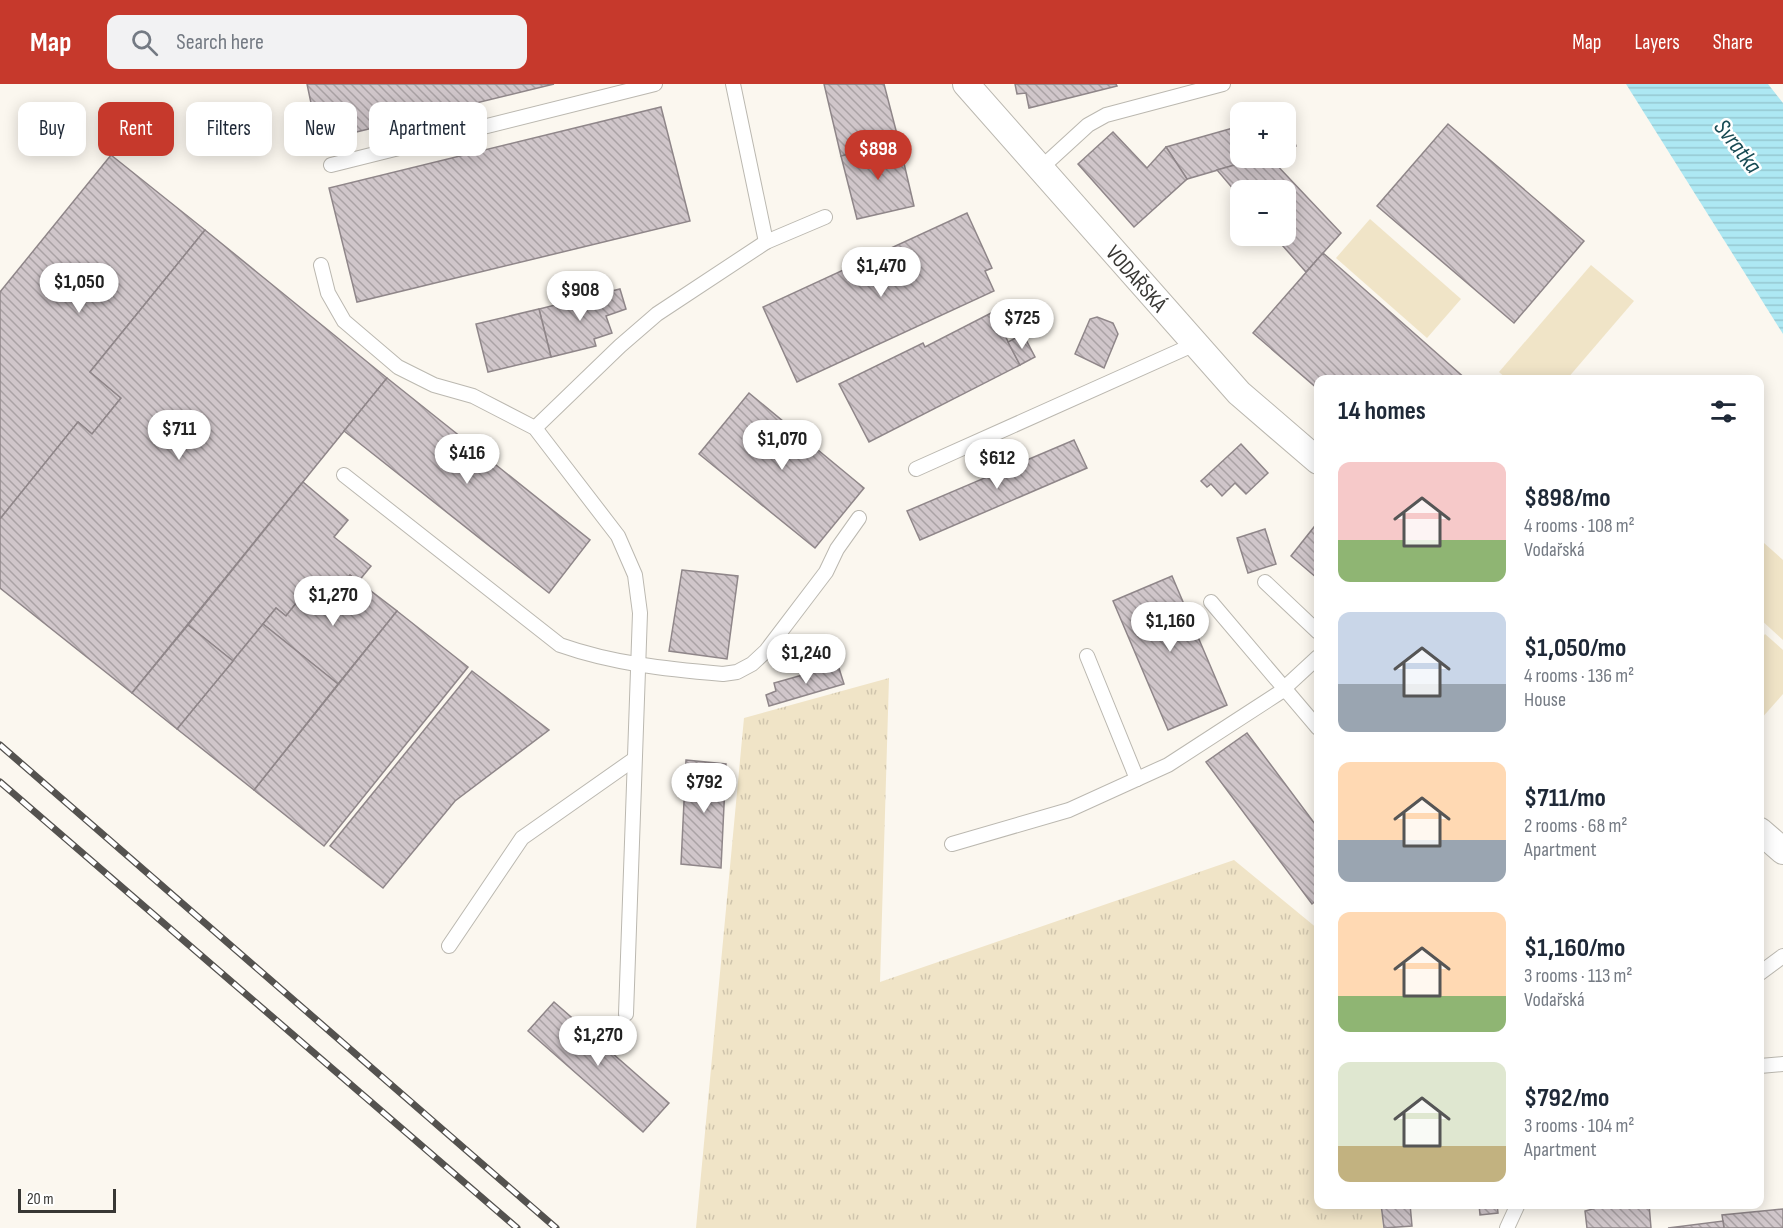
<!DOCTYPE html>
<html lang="en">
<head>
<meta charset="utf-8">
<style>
	:root { --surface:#fff; --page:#f2f2f3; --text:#1f2937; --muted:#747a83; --accent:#c6392c }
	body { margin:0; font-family:"Sofia Sans Condensed",sans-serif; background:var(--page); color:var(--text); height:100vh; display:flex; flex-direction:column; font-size:22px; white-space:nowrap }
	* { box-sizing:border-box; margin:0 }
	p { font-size:20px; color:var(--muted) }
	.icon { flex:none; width:33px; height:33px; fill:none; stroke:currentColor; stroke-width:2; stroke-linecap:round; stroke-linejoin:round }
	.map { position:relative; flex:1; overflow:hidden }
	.sheet { position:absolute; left:1314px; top:291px; width:450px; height:834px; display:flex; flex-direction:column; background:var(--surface); border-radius:12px; box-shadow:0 3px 15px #0003 }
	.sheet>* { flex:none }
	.hud { position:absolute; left:18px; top:18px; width:570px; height:54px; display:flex; gap:12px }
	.buttons { position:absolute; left:1230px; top:18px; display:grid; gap:12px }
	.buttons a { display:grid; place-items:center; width:66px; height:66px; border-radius:12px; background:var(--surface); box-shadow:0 3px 15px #0003; font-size:30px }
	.scale { position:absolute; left:18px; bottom:15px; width:98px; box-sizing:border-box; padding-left:6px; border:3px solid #383734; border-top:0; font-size:16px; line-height:21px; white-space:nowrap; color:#383734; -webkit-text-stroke:4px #fff; paint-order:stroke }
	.price { position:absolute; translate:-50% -51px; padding:0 14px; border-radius:21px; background:#fff; color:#222; font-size:20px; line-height:39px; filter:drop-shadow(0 2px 3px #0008) }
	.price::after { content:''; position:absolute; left:50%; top:36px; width:18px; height:14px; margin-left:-9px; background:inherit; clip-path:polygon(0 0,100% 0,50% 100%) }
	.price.on { background:var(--accent); color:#fff }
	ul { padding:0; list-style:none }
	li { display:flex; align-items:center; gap:18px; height:150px; padding:0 24px }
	li span { display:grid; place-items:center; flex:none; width:168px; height:120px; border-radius:12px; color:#555 }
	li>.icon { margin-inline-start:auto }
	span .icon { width:72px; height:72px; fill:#fffc; stroke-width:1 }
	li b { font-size:26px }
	h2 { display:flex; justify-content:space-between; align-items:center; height:72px; padding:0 24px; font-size:26px }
	.chip { padding:0 21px; border-radius:12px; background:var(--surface); box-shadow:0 3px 15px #0003; font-size:21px; line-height:54px }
	.chip.on { background:var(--accent); color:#fff }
	header { display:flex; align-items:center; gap:36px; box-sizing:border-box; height:84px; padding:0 30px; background:var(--accent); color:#fff }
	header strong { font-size:28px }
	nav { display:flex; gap:33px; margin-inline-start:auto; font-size:21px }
	.search { width:420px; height:54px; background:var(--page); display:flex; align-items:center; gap:15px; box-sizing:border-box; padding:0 21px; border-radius:12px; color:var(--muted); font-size:22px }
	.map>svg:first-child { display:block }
	.grass { fill:url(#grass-tufts) }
	.garden { fill:#f0e4c7 }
	.water { fill:url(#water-rules) }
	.building { fill:url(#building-back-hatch); stroke:#8f8689; stroke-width:1.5 }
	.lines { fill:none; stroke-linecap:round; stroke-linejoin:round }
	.service-casing { stroke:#bbb8b0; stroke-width:16 }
	.minor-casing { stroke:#bbb8b0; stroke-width:28 }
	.service { stroke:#fff; stroke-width:14 }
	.minor { stroke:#fff; stroke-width:26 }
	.rail-casing { stroke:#54524f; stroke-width:7 }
	.rail { stroke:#fff; stroke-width:4.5; stroke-dasharray:14; stroke-linecap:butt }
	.labels { text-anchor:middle; stroke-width:5; stroke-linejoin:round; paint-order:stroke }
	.street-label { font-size:22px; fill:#383734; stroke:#fff }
	.water-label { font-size:24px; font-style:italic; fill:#184b54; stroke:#fff }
</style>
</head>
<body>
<header>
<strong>Map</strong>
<div class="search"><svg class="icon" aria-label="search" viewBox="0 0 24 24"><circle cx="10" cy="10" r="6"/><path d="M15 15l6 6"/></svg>Search here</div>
<nav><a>Map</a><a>Layers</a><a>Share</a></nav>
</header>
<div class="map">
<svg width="1783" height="1144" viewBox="0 0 1783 1144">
	<defs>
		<pattern id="grass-tufts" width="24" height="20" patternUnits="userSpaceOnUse" patternTransform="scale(1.5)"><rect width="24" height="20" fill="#f0e4c7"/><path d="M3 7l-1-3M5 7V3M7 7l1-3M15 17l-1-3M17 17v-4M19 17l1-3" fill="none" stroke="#cfc4ac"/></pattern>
		<pattern id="water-rules" width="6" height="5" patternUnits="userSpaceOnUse" patternTransform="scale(1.5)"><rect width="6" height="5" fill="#ade8f3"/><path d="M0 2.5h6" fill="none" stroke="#96c8d1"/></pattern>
		<pattern id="building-back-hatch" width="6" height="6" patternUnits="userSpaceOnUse" patternTransform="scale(1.5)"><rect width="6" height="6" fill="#d0c6ca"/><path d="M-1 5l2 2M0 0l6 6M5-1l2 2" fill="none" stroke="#aaa2a5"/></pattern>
	</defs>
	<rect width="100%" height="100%" fill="#fbf7ef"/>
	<!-- grass -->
	<path class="grass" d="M889,594L880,898L1234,776L1318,845V1120L1381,1121L1383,1144H696L744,634Z"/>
	<!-- garden -->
	<g class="garden">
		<path d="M1370,135L1461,215L1427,254L1336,174Z"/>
		<path d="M1591,181L1634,217L1567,295H1507L1499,288Z"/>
		<path d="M1764,459L1783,476V556L1760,535V465Z"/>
		<path d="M1765,550L1783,566V610L1760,636V557Z"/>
	</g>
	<!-- water -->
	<path class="water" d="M1626,0H1768L1783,19V250Z"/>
	<!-- building -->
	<g class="building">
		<path d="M307,0H554L319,57Z"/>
		<path d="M824,0H884L899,58L841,72Z"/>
		<path d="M1015,0H1116L1117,2L1029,24L1026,9L1017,10Z"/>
		<path d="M661,23L690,137L357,218L329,104Z"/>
		<path d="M1286,31L1296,62L1286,66Z"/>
		<path d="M1448,40L1584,157L1514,239L1377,122Z"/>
		<path d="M1240,42V74H1259L1187,95L1166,63Z"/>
		<path d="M1113,48L1147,84L1166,63L1187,95L1134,143L1078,80Z"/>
		<path d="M899,58L914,122L857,135L841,72Z"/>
		<path d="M111,71L205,146L90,288L121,314L92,350L78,338L0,435V208Z"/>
		<path d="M1259,74H1270L1341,149L1306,188L1274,152H1286V106H1240V113L1217,86Z"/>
		<path d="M967,129L992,184L985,187L994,207L797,298L763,223Z"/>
		<path d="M205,146L387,294L132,609L0,504V435L78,338L92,350L121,314L90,288Z"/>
		<path d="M1323,169L1339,183L1467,296H1318V305L1253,249Z"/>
		<path d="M620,205L626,225L606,232L612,249L594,255L596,262L551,273L539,225Z"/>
		<path d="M539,225L551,273L488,288L476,240Z"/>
		<path d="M993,228L1020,281L869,358L839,300L923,259L925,263Z"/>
		<path d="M1097,233L1113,239L1118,250L1104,284L1075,270L1090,235Z"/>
		<path d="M1023,250L1035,273L1020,281L1008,258Z"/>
		<path d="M387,294L590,456L549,509L344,347Z"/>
		<path d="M749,309L864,404L815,464L699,370Z"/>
		<path d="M1074,356L1087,384L920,456L907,427Z"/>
		<path d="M1241,360L1268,389L1246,410L1235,399L1222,412L1211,400L1207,403L1201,397Z"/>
		<path d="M303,398L348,436L334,453L371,482L358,498L350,491L326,520L308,504L286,532L276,524L233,577L188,541Z"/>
		<path d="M1318,438V495L1291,472Z"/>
		<path d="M1265,445L1276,480L1248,489L1237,454Z"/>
		<path d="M682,486L738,492L727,575L669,567Z"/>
		<path d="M350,491L397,527L338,600L263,540L276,524L286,532L308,504L326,520Z"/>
		<path d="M1172,492L1227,621L1168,646L1113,517Z"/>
		<path d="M397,527L468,583L324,762L254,706Z"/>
		<path d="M263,540L338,600L254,706L177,645Z"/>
		<path d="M188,541L233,577L177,645L132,609Z"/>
		<path d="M838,581L844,600L769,622L766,611L776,607L774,599Z"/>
		<path d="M472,587L549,646L455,717L383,804L330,762Z"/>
		<path d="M1247,649L1318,744V815L1312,820L1206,678Z"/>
		<path d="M686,676L726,680L721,784L681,780Z"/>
		<path d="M554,918L669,1019L643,1048L528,947Z"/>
		<path d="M1381,1120H1410L1412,1142L1384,1144Z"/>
		<path d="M1479,1120H1497L1498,1129L1480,1131Z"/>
		<path d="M1611,1120H1649L1651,1144H1587L1585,1127Z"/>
		<path d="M1783,1125V1144H1724L1722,1131Z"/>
		<path d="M1723,1137L1724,1144H1668Z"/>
	</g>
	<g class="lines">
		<!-- service casing -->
		<g class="service-casing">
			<g id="service">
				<path d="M733,0L766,158"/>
				<path d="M331,81L655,0"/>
				<path d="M1041,84L1088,41L1106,31L1223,0"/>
				<path d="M321,181L328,209L344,237L398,283L434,301L473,312L535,344L618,452L635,491L640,529L626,930"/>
				<path d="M535,344L620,262L657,230L766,158L825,133"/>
				<path d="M916,385L1195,260"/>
				<path d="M344,391L560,561C614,580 667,585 723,590L737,588L752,580L766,567L826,488L837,465L859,434"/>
				<path d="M1265,498L1318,548"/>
				<path d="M1211,518L1318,644"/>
				<path d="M1087,572L1137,695"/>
				<path d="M952,760L1069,726L1168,681L1279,609L1318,573"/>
				<path d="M449,862L522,754L633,676"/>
				<path d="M1760,889L1783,872"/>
				<path d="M1760,982L1783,980"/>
				<path d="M1507,1144L1518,1120"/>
			</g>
		</g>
		<!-- minor casing -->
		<g class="minor-casing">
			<g id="minor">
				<path d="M966,0L1239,309L1318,377"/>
				<path d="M1760,747L1783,767"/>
			</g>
		</g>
		<!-- service -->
		<use href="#service" class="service"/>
		<!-- minor -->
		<use href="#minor" class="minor"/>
		<!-- rail casing -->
		<g class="rail-casing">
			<g id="rail">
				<path d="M0,661L556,1144"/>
				<path d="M0,698L517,1144"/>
			</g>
		</g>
		<!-- rail -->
		<use href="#rail" class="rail"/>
	</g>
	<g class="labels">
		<!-- street labels -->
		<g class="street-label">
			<text transform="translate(1137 194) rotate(49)" y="8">VODAŘSKÁ</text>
		</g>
		<!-- water labels -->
		<g class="water-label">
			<text transform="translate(1738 62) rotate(52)" y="8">Svratka</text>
		</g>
	</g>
</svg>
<div class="buttons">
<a>+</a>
<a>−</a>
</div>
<div class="scale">20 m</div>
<b class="price on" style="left:878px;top:97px">$898</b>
<b class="price" style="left:881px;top:214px">$1,470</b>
<b class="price" style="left:79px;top:230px">$1,050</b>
<b class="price" style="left:580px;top:238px">$908</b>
<b class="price" style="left:1022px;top:266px">$725</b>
<b class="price" style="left:179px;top:377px">$711</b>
<b class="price" style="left:782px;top:387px">$1,070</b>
<b class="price" style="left:467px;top:401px">$416</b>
<b class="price" style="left:997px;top:406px">$612</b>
<b class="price" style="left:333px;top:543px">$1,270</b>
<b class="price" style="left:1170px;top:569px">$1,160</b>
<b class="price" style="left:806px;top:601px">$1,240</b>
<b class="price" style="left:704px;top:730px">$792</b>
<b class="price" style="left:598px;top:983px">$1,270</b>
<div class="hud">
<a class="chip">Buy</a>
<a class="chip on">Rent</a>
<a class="chip">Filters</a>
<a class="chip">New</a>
<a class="chip">Apartment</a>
</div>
<section class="sheet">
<h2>14 homes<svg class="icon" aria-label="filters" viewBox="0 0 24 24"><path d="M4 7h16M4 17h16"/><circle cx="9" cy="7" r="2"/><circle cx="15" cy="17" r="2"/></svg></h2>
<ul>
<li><span style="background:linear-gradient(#f6c9c9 65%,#8fb573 0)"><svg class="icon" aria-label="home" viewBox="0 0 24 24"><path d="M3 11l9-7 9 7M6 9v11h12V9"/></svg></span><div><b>$898/mo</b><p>4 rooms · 108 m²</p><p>Vodařská</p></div></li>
<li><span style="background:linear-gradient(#c9d6e8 60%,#9aa5b1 0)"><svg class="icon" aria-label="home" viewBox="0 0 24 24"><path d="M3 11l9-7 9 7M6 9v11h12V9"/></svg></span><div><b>$1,050/mo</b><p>4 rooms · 136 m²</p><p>House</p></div></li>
<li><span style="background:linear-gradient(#ffd9b3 65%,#9aa5b1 0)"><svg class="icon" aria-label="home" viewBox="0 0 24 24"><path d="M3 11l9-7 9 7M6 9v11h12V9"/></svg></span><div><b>$711/mo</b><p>2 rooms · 68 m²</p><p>Apartment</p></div></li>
<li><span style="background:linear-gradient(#ffd9b3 70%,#8fb573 0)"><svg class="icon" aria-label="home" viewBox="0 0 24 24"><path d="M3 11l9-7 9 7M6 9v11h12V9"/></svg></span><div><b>$1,160/mo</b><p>3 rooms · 113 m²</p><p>Vodařská</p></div></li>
<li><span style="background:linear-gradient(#dfe7d0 70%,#c2b280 0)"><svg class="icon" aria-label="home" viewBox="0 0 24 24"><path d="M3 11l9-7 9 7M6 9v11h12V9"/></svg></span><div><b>$792/mo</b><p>3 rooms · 104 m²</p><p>Apartment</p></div></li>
</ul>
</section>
</div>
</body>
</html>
